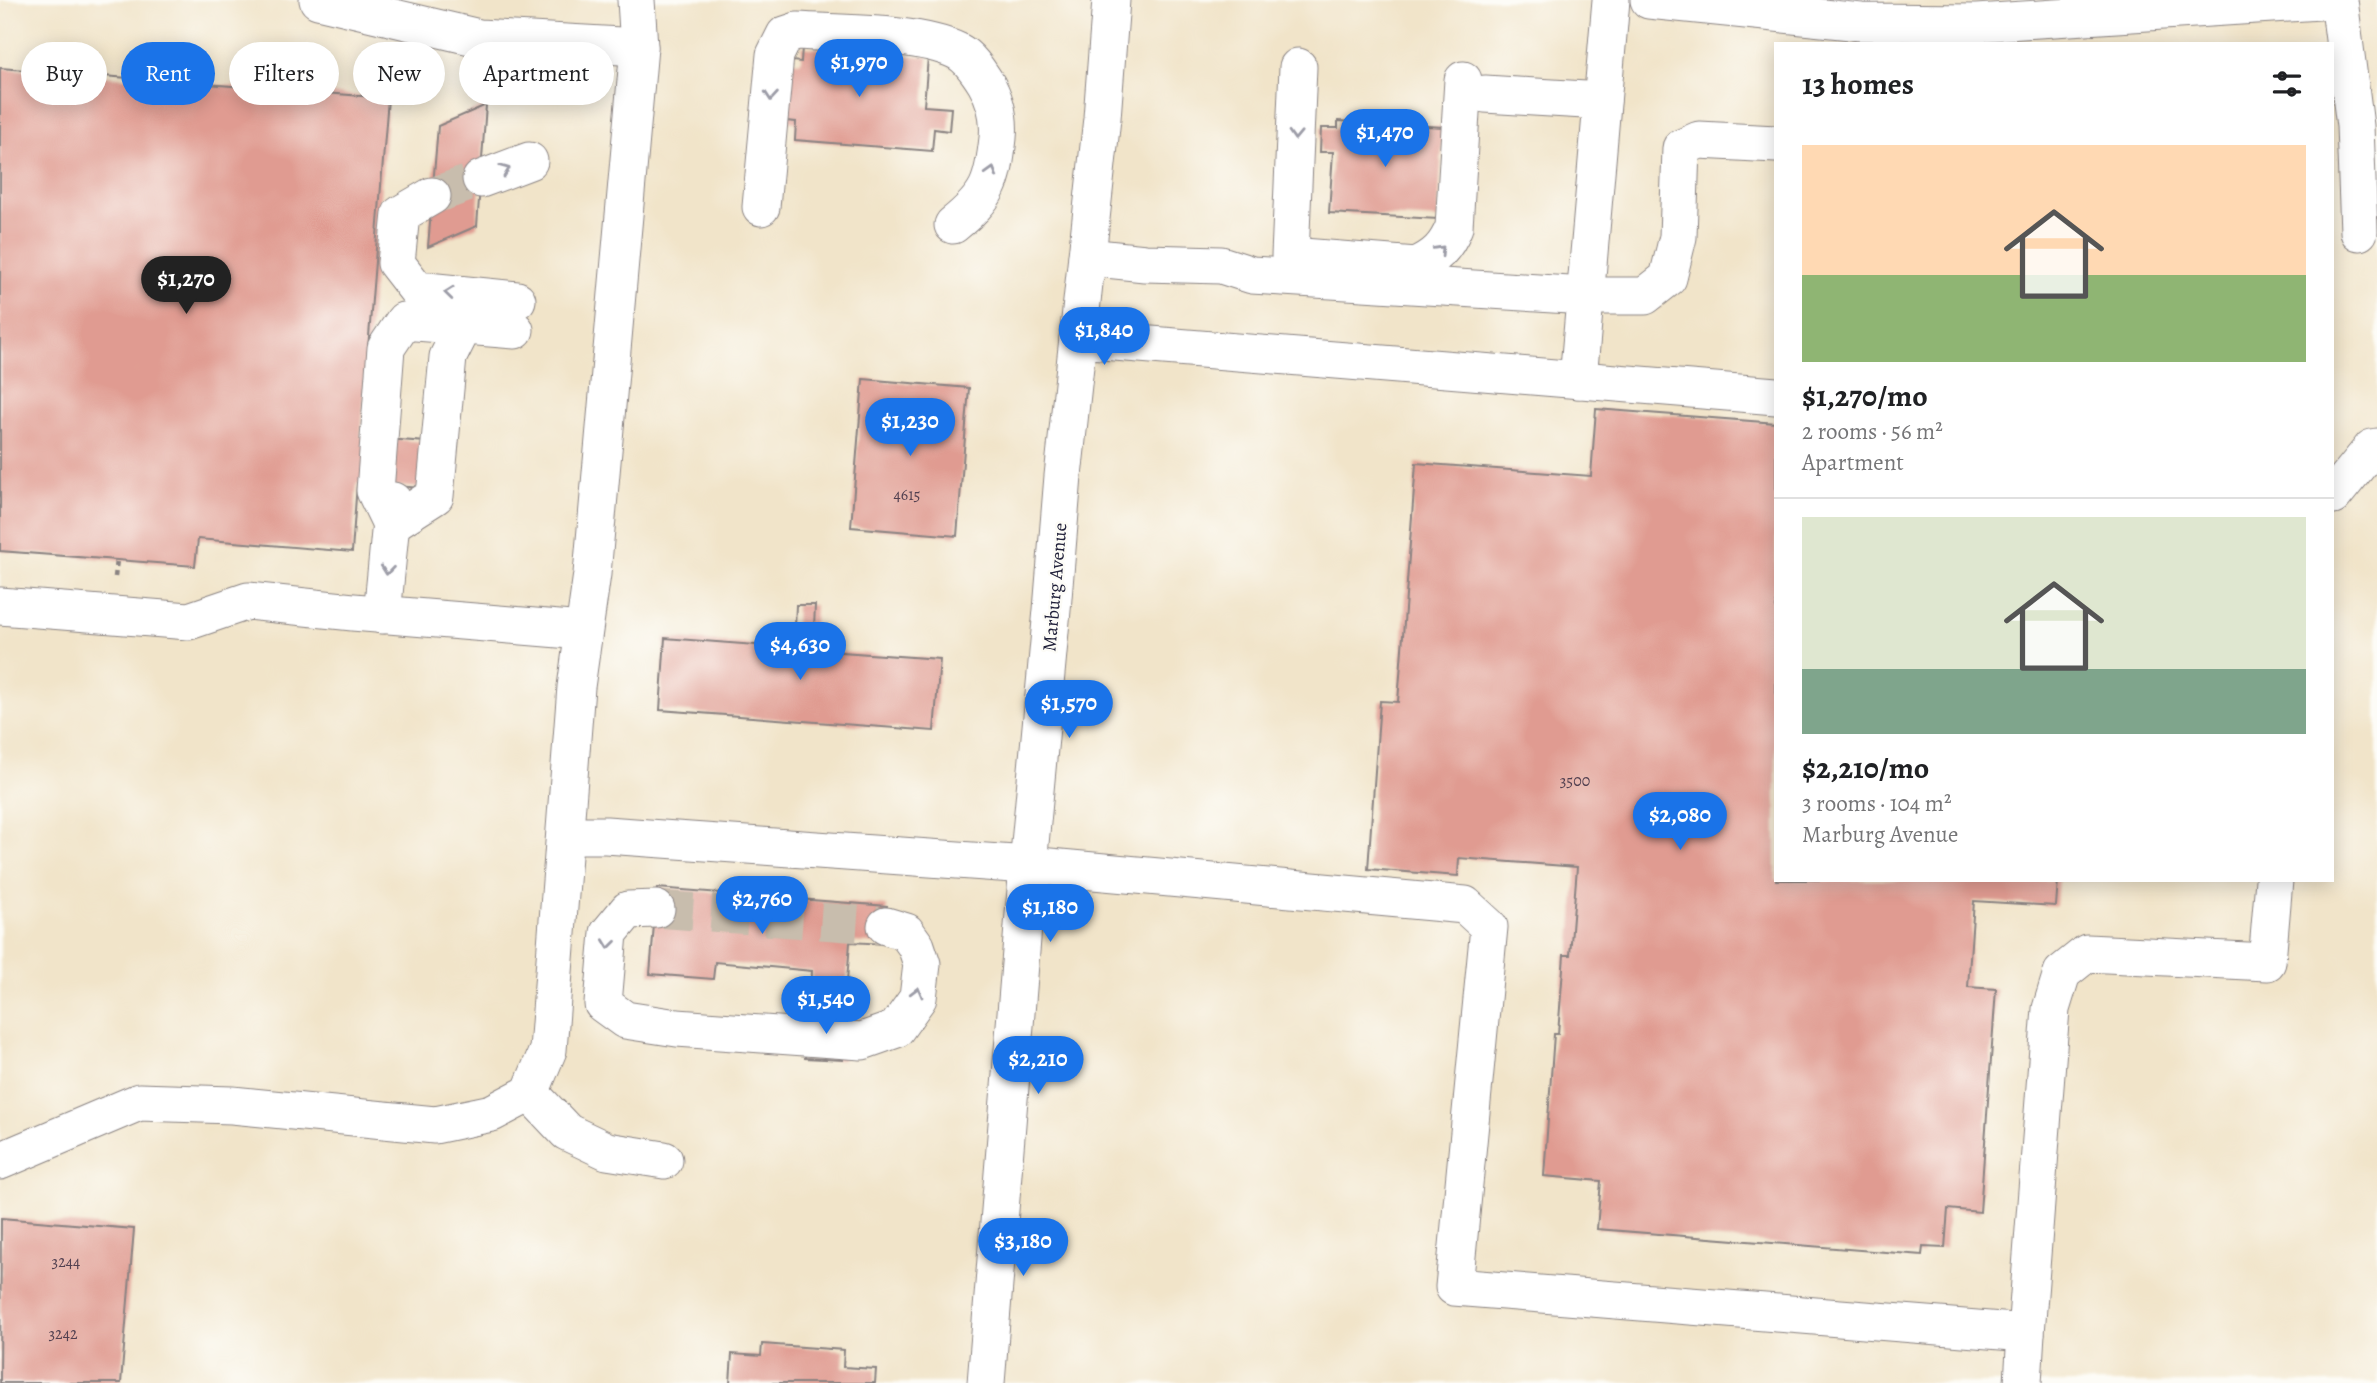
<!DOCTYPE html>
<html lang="en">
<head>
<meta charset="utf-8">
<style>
	:root { --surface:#fff; --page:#f2f2f2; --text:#202124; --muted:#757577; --line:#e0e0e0; --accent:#1a73e8 }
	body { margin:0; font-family:Alegreya,serif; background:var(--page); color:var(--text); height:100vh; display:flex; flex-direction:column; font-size:26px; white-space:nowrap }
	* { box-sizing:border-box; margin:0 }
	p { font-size:23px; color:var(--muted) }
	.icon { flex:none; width:38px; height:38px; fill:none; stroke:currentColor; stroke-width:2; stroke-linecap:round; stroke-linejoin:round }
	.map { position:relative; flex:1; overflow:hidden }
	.drawer { position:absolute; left:1774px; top:42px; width:560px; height:840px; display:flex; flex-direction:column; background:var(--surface); border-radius:0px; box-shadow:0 4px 18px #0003 }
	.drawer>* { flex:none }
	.hud { position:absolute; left:21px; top:42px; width:665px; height:63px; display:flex; gap:14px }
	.price { position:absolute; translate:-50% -60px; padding:0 16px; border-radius:24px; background:var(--accent); color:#fff; font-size:23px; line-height:46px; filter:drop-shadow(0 2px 4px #0008) }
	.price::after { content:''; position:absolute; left:50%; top:42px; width:21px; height:16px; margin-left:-10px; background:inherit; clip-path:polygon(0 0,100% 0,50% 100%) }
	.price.selected { background:#222; color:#fff }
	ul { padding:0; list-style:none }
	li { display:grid; align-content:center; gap:14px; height:371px; padding:0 28px }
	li+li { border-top:2px solid var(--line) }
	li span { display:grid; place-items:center; height:217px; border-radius:0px; color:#555 }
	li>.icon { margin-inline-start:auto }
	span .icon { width:126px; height:126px; fill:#fffc; stroke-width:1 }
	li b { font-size:30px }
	h2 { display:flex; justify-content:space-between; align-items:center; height:84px; padding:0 28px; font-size:30px }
	.tag { padding:0 24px; border-radius:32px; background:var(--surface); box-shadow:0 4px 18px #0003; font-size:24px; line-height:63px }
	.tag.selected { background:var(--accent); color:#fff }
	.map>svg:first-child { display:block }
	.building { fill:#e09b91 }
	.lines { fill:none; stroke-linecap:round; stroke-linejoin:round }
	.minor-tunnel { stroke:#c8bdad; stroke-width:37; stroke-dasharray:37 18; stroke-linecap:butt }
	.minor-casing { stroke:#8a8382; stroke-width:39 }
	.path { stroke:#8a8382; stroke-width:4.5; stroke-dasharray:5 5; stroke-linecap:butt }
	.minor { stroke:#fff; stroke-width:37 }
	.oneway { stroke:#9c9ca7 }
	.labels { text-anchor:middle; stroke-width:5; stroke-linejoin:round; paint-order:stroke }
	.number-label { font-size:16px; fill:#524050 }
	.street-label { font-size:19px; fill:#22223b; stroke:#fdfcf7 }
</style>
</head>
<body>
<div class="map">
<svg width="2377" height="1383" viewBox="0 0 2377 1383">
	<rect width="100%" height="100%" fill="#fdfcf7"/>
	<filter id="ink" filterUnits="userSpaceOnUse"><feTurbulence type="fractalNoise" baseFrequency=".0143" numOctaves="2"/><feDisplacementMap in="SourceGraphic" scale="14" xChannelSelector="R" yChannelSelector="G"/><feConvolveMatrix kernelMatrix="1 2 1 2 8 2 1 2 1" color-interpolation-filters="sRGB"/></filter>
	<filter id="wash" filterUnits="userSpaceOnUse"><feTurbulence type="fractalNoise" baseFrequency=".00686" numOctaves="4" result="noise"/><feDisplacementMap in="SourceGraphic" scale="28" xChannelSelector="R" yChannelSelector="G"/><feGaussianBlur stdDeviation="1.57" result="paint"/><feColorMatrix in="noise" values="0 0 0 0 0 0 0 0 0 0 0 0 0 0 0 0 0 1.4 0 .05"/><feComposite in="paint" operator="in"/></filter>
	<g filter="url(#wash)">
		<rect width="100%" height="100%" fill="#f1e4c9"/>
		<g id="blocks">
			<!-- building -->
			<g class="building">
				<path d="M802,47L928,57L924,106L951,108L949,131L934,129L932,151L795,140L796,122L775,120L780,60L801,62Z"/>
				<path d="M0,68L388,98L361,437L426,442L422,488L357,483L352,552L198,539L195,566L0,551Z"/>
				<path d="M486,105L477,226L428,247L438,126Z"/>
				<path d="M1338,121L1443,127L1438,219L1329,213L1333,152H1320L1321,128H1338Z"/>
				<path d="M863,379L969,388L957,536L851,527Z"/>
				<path d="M1596,409L1776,423V880H2058L2056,906L1974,901L1968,987L1996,989L1980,1212L1948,1209L1945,1248L1923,1247L1922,1255L1597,1229L1601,1181L1544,1176L1554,1034H1558L1564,955H1570L1577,867L1459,858L1458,876L1368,869L1380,701L1398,702L1416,463L1591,476Z"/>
				<path d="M796,605H815L813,650L940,659L934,731L660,710L665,638L794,648Z"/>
				<path d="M657,888L887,906L885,944L850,942L845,1007L810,1004L812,971L715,962L713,979L650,974Z"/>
				<path d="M808,1012L846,1014L843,1060L805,1058Z"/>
				<path d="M1,1218L134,1229L121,1383H0Z"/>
				<path d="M762,1344L844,1350L843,1367L876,1369L875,1383H730L732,1354L761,1356Z"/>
			</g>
		</g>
	</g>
	<g filter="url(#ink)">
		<use href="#blocks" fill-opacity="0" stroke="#8a8382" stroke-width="2"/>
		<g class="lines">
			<!-- minor-tunnel -->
			<g class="minor-tunnel">
				<path d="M432,196L481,179"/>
				<path d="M656,909L886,926"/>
			</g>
			<!-- minor casing -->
			<g class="minor-casing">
				<g id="minor">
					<path d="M318,0L479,38L639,47"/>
					<path d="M1649,0L1861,22L1976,23L2336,0"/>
					<path d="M2339,0L2355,126L2359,232"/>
					<path d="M1298,67L1290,256L1416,266C1436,257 1446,247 1454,227L1463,80"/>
					<path d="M1485,94L1602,101"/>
					<path d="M481,179L529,161"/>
					<path d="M432,196L401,214L396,263L417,290L517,300"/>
					<path d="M761,207L775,55L785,35L797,31C841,34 919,32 957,51C969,57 978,71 985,82C996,100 1000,117 998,138C993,183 989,196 953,225"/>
					<path d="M1087,257L1145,263L1221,265L1252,275L1585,296H1645L1668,278L1678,237L1681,148L1699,140L1776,144"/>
					<path d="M1078,339L1776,396"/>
					<path d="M1578,380L1611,0"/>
					<path d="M2333,496L2372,448L2377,447"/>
					<path d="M391,524L375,491L386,348L404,321L515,330"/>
					<path d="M391,524L435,496L448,357L463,327"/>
					<path d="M0,606L189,621L248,601L353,612L583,631"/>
					<path d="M382,615L393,501"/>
					<path d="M566,835H606L1028,865L1465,905L1489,927L1454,1287L2026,1333L2051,1009L2062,973L2087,953L2267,962L2274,880"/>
					<path d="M656,909L628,910L609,933L603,1004L625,1020L677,1028L862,1041L896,1029L918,998L922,964L916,946L906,932L886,926"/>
					<path d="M530,1093L567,1132L607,1151L664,1160"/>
					<path d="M0,1161L139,1102L232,1105L435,1125L492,1113L530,1093L548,1050L576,687L592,574L639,47L636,0"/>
					<path d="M986,1383L1028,865L1052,610L1063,476L1102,118L1111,0"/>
					<path d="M2023,1383L2026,1333"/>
				</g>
			</g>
			<!-- path -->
			<path class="path" d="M115,577L117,560"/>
			<!-- minor -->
			<use href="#minor" class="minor"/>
		</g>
		<!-- one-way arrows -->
		<defs><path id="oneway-chevron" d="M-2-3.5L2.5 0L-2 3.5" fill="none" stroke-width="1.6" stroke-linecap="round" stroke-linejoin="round" transform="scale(1.75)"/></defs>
		<g class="oneway">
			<use href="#oneway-chevron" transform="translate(771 96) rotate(95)"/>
			<use href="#oneway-chevron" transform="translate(1295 135) rotate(92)"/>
			<use href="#oneway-chevron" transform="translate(505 170) rotate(-21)"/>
			<use href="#oneway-chevron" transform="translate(992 172) rotate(-74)"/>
			<use href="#oneway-chevron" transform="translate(1440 250) rotate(-47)"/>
			<use href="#oneway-chevron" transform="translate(449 293) rotate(-174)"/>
			<use href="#oneway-chevron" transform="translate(387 570) rotate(96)"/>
			<use href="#oneway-chevron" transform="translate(609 944) rotate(97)"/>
			<use href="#oneway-chevron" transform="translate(917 992) rotate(-75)"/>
		</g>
	</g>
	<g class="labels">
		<!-- number labels -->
		<g class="number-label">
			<text x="907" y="500">4615</text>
			<text x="1575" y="786">3500</text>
			<text x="66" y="1267">3244</text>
			<text x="63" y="1339">3242</text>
		</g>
		<!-- street labels -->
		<g class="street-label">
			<text transform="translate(1054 587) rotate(-85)" y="7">Marburg Avenue</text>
		</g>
	</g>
</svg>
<b class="price" style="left:859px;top:99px">$1,970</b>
<b class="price" style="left:1385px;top:169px">$1,470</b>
<b class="price selected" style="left:186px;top:316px">$1,270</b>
<b class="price" style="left:1104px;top:367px">$1,840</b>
<b class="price" style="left:910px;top:458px">$1,230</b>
<b class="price" style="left:800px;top:682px">$4,630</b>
<b class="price" style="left:1069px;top:740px">$1,570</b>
<b class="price" style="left:1680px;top:852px">$2,080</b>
<b class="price" style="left:762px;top:936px">$2,760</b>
<b class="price" style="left:1050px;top:944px">$1,180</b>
<b class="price" style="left:826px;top:1036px">$1,540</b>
<b class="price" style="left:1038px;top:1096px">$2,210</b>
<b class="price" style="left:1023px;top:1278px">$3,180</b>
<div class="hud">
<a class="tag">Buy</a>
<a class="tag selected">Rent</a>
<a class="tag">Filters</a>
<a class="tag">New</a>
<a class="tag">Apartment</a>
</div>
<section class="drawer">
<h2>13 homes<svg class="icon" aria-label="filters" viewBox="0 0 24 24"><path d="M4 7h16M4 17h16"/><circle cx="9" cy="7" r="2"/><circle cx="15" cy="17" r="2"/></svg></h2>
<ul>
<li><span style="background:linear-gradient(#ffd9b3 60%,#8fb573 0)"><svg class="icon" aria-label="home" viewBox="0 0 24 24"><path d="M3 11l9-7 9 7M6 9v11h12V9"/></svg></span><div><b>$1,270/mo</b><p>2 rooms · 56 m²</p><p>Apartment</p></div></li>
<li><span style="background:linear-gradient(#dfe7d0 70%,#7fa58c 0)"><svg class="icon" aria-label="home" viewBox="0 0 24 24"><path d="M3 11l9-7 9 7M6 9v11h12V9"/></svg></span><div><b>$2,210/mo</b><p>3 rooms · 104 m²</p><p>Marburg Avenue</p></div></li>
</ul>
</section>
</div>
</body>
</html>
